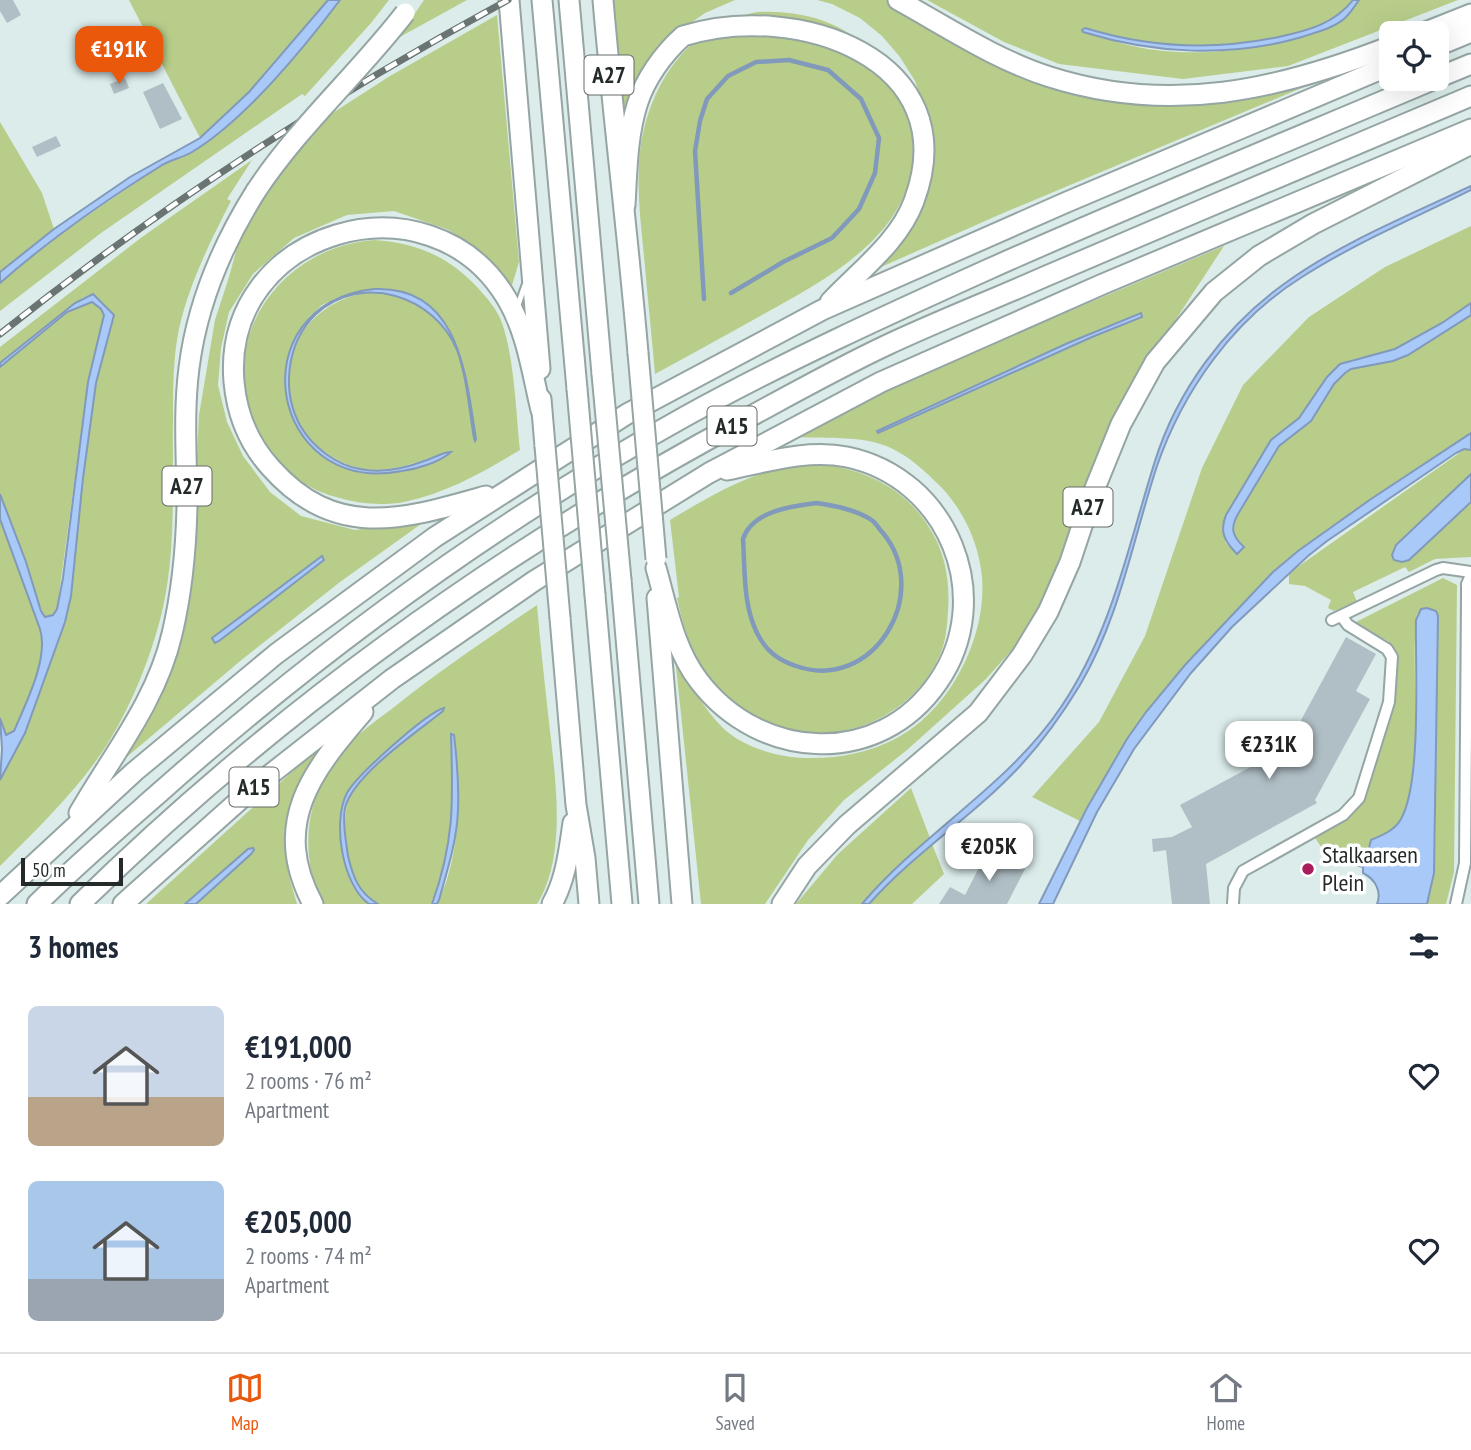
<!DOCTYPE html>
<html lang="en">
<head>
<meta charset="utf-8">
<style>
	:root { --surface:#fff; --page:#f6f6f7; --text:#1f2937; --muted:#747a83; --line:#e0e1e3; --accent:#ea580c }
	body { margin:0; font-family:"PT Sans Narrow",sans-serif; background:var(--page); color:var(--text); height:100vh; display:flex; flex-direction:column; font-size:26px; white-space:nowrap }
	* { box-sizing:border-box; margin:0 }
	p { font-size:23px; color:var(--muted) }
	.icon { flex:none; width:38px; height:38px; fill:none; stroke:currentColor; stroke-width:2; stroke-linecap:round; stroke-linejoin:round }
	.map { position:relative; height:904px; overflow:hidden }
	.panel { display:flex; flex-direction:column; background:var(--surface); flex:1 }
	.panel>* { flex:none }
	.fabs { position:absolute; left:1379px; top:21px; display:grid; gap:14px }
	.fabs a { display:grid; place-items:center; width:70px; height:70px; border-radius:10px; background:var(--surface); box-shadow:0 7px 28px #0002; font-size:35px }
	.scale { position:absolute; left:21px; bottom:18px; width:102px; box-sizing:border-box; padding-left:7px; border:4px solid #232a29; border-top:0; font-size:19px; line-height:24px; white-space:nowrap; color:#232a29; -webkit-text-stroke:5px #fff; paint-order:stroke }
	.price { position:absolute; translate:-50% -60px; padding:0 16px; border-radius:14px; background:#fff; color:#222; font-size:23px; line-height:46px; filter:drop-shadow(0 2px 4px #0008) }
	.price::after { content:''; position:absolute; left:50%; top:42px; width:21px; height:16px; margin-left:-10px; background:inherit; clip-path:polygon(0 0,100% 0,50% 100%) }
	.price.active { background:var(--accent); color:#fff }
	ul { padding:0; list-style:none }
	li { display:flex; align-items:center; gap:21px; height:175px; padding:0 28px }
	li span { display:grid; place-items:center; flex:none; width:196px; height:140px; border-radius:10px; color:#555 }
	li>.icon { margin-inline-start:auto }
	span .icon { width:84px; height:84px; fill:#fffc; stroke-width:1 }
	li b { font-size:30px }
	h2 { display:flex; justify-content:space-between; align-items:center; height:84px; padding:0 28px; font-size:30px }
	.tabs { display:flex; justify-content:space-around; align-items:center; height:98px; border-top:2px solid var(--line); background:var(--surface); font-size:19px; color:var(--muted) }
	.tabs a { display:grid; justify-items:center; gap:4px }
	.tabs .active { color:var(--accent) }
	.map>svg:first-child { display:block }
	.green { fill:#b8cd8a; fill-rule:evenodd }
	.water { fill:#a9c9f9; stroke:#8199bb; stroke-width:2 }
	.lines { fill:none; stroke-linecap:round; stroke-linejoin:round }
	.stream { stroke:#8199bb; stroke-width:4.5 }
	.building { fill:#b0bfc5 }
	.service-casing { stroke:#94a5a3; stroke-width:9 }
	.minor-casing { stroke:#94a5a3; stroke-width:14 }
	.motorway-casing { stroke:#94a5a3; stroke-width:23 }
	.service { stroke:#fff; stroke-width:5 }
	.minor { stroke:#fff; stroke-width:10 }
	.motorway { stroke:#fff; stroke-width:19 }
	.rail-casing { stroke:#697473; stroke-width:7 }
	.rail { stroke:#fff; stroke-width:4.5; stroke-dasharray:13; stroke-linecap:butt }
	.motorway-bridge-casing { stroke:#94a5a3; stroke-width:23; stroke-linecap:butt }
	.motorway-bridge { stroke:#fff; stroke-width:19 }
	.poi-dot { fill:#a91d5d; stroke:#fff; stroke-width:2.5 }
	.labels { text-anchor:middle; stroke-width:7; stroke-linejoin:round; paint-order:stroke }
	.shield { fill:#fff; stroke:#656a69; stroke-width:2 }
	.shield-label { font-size:23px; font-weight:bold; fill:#232a29 }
	.poi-label { font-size:24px; fill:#232a29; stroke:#fff; text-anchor:start }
</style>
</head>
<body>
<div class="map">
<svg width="1471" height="904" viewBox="0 0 1471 904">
	<rect width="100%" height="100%" fill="#dbeceb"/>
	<!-- green -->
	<g class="green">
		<path d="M129,0H328L249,92L200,138Z"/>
		<path d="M340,0H389L371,23L305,96L302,94L101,233L0,311V283L59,235L160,166L182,157L278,74Z"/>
		<path d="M424,0H467L398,38Z"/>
		<path d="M614,0H735L705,13L674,35L624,134Z"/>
		<path d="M817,0H889L973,46L1115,95L1342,71L1001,214L872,271L910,222L923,104L915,81L900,57L882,36L860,18L832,4Z"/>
		<path d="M927,0H1353C1335,23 1310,30 1283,36C1216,51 1150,48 1085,28C1146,64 1252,56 1316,30C1325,26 1339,23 1346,17C1351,13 1355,5 1359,0H1458L1288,66L1183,79L1059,64L1004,42Z"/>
		<path d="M757,12C809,10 858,25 885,72C892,85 904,99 908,114C936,221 840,272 762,315C727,335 691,354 655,374C652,338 648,303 645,267C642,233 637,199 639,165C643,93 683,26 757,12Z"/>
		<path d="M497,15L519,262L510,292L498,273L474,247L449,230L394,211L347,215L294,238L253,274L229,312L221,348L218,385L227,422L243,456L270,492L301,516L355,530L428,519L340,582L239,662L122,761L193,541L199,415L215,320L229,277L247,211L264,196L281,171L328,116L390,76ZM322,556L323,557L278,596L215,643L212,638Z"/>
		<path d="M0,122L42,193L54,229L0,272Z"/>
		<path d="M252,160L227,199L231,201C210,242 189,284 179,329C173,358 173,389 173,419C172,485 177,556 160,620C149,661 133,701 111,738C84,784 38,828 0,866V780L25,733L65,622L71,596L83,478L96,383L114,315L97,297H84L0,363V347L142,237Z"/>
		<path d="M1471,226V303C1449,320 1416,343 1390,351C1371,358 1350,355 1334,370L1299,418L1271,440L1226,515L1225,542L1237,554L1244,546C1232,536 1230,528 1238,514L1279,446L1311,421L1334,384L1345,373L1351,369L1393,361L1408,355L1471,315V433L1325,531L1273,572L1185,665L1146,712L1127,739L1080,821L1032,797L1099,722L1145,636L1202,468L1243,385L1309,317L1385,267Z"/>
		<path d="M374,240C417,243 448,256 478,288C486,297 495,307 500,318C514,351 516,413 520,450C483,472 447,493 404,502C382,506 358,504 336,497C306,489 283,471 266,444C207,354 272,248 374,240ZM374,289C460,286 466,376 476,439L474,438C468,405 467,365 449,335C397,248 266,306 292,404C297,420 303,434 316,445C363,485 398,469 450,451L441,459L406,471L383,474L360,473L330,461L295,424L285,372L291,349L303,325L308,318L322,305L339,297Z"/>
		<path d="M1224,246L1121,403L1099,452L1062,560L1036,613L1016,645L986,679L907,750L844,800L808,840L765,904H701L675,657C689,681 702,707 722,727C742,747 777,757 805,758C836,759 869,753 897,738C950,710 987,637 982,577C979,544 964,511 941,487C926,472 910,457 891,448C863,435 827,439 797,437L798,433L955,359ZM1141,313L1142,317L1092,337L879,433L877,430L1068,343Z"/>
		<path d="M86,302H92L101,309L104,315L88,382L57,609L54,614L45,617L37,600L26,562L0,494V367L67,312Z"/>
		<path d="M1465,449L1471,450V474L1393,550L1409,560L1471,502V557L1435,559L1409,572L1405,567L1353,592L1357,602L1334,611L1328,608L1331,600L1305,586L1289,584V573Z"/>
		<path d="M826,465C871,471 911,493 933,534C946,557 950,584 948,611C947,626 946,643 939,657C903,736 793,760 728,701C699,674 685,636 677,598L679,597L670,520C705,499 746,474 787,467C800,465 813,465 826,465Z"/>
		<path d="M0,519L40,629C49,659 26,703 14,731L6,735L0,718Z"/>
		<path d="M1443,578L1457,585L1454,872L1446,904H1427L1435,858L1438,616L1436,611L1417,614C1409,663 1427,786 1398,823C1391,832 1381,836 1371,840L1363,865L1346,860L1331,863L1314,836L1351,815L1363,801L1394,703L1395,649L1388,641L1354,623Z"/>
		<path d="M537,605C540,641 544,677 548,713C554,770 569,853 537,904H437C462,854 461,787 452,734V821L446,862L432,904C417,904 392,904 378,904C346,896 338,817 351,793C365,769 420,730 443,711L440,709C415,728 350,774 343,803C339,820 341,840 344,857C347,876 353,893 369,904H321C303,859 303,813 328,771C342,745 370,725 393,708C439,671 488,638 537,605Z"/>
		<path d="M345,724L312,762L291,809L287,856L290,880L297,904H196L254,850L248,849L185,904H146Z"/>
		<path d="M911,788L930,838L894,870L862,904H796L838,854Z"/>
		<path d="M932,844L944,874L912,904H869L890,881Z"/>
	</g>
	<!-- water -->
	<g class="water">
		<path d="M328,0H340C304,48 244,121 192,152C182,158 169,160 159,167C103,202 49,240 0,283V272L54,229L130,177L200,138L249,92Z"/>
		<path d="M1353,0H1359C1355,6 1351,12 1346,17C1335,28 1316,32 1302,37C1230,58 1154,54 1083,32L1082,30L1085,28C1150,48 1216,51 1283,36C1310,30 1335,23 1353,0Z"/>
		<path d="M1471,186V190C1415,218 1355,243 1302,277C1233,320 1183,391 1157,466C1133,539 1120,617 1080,685C1063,713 1043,741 1021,765C974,816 915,852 869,904H862C923,832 1008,786 1061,707C1112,632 1128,546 1155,461C1177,391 1224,327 1284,284C1340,243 1408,216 1471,186Z"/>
		<path d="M374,289C460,285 466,377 476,439L475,441L474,438C469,410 467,377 457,350C435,296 362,272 316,314C286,343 281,392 301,427C313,447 336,465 360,469C383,474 406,468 427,460C435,457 444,452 451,452C440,462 417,469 402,471C269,497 236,305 374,289Z"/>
		<path d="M93,294L114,315L96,383L83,478L71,596L65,622L25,733L0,780L2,749L0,718L6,735L14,731C26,703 49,658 40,629L0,519V494L26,562L41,611L45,617L53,615L57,609L63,578L88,382L104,315L101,309L92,302L67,312L0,367V363L75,303Z"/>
		<path d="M1471,303V315L1408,355L1393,361L1351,369L1345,373L1334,384L1311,421L1279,446L1238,514C1230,528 1232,536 1244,547L1237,554C1225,542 1219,532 1226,515L1271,440L1299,418L1327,377L1340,364L1395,349L1442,323Z"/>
		<path d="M1141,313L1142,317L1092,337L878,433L877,431L1068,343Z"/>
		<path d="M1471,433V450L1464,449L1456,453L1327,541L1308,556L1232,627L1191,673L1134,749L1097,812L1053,904H1039L1087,808L1127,739L1146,712L1185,665L1273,572L1298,551L1371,499Z"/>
		<path d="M1471,474V502L1409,560L1402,562L1394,560L1392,555L1396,545Z"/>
		<path d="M322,556L324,560L219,641L215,643L212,638Z"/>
		<path d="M1427,608L1436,611L1438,616L1434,873L1427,904H1377C1382,891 1375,879 1363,873V867L1355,865V862L1363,864L1364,859L1366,860L1371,840C1383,835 1395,830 1401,819C1422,782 1415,666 1416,620L1421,609Z"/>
		<path d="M444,708L443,711C417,732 353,775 345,808C342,823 346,841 348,856C353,877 358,892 378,904H369C342,885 332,821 347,793C356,776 426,713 444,708Z"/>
		<path d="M451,734L454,735C457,760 459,785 458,810C457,841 447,871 439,900L437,904H432C455,840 453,800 451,734Z"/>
		<path d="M253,848L254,850L251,854L196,904H185L248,849Z"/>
	</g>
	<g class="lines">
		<!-- stream -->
		<g class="stream">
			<path d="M704,299L695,151L700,121L707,99L728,76L756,62L789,60L828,70L861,99L879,138L875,173L859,209L832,238L783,262L731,293"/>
			<path d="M817,503C835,506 858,510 873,521C876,524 880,530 883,533C933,594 873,693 796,666C778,660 766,651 757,633C743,605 745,570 743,539C752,511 792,506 817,503Z"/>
		</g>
	</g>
	<!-- building -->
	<g class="building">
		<path d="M0,0H13L21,15L7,23L0,11Z"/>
		<path d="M88,38L94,51L85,56L78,42Z"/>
		<path d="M125,78L129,88L114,94L110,84Z"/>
		<path d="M163,83L182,119L160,129L143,92Z"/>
		<path d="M56,136L61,146L37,157L32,147Z"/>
		<path d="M1346,637L1376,654L1356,691L1370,699L1315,800L1317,803L1206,864L1210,904H1172L1166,850L1153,852L1152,839L1172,837L1192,827L1180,805L1286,748Z"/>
		<path d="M988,850L1025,869L1007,904H939L950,887L965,895Z"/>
	</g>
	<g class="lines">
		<!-- service casing -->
		<g class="service-casing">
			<path id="service" d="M518,305L525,285"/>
		</g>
		<!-- minor casing -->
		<g class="minor-casing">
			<g id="minor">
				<path d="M1332,620L1436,570L1443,568L1471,572"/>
				<path d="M1233,904L1234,888L1243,871L1343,815L1359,798L1389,702L1392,657L1387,649L1348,625L1342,617"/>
				<path d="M1456,904L1465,863L1467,596V584L1471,575"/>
			</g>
		</g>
		<!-- motorway casing -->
		<g class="motorway-casing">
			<g id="motorway">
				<path d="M509,0L540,369"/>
				<path d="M542,0L577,389"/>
				<path d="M569,0L602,374"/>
				<path d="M603,0C613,118 628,235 638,353"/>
				<path d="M898,0C947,27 996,60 1050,77C1170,115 1278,90 1391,46"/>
				<path d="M1423,33L1471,14"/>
				<path d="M1437,46L1471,32"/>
				<path d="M1437,78L1471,64"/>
				<path d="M625,205C627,172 627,138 637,105C645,79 663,54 683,36C796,0 967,59 914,201C899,242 859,271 830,302"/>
				<path d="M541,399L545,446"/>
				<path d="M486,496C404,519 336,541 271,468C249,444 237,415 234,382C221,230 430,169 507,299C527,333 532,373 541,410"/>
				<path d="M656,568C667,606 674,649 699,681C760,761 879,768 938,682C997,597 948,478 847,457C807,449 767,462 727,470"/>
				<path d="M621,580L649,904"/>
				<path d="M595,595L622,904"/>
				<path d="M657,598L682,904"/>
				<path d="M560,618L576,805L585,858L589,904"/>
				<path d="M79,813C113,754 157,700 172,634C182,592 186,550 187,507C187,461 183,414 189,368C197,304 222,245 256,191"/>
				<path d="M0,896L134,772L276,654L435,537L627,414L822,310L1067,202L1391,65"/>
				<path d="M37,904C76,865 118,829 159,793C320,650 497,521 686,416C784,362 887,315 989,269C1137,203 1286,142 1435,79"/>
				<path d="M80,904C276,712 502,550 742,421C790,395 838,368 887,345C938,321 992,300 1044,277C1186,216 1329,156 1471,96"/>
				<path d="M123,904L253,788L392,679L534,581L709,473L881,382L1103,284L1471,129"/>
				<path d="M313,904C270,824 312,771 363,712"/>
				<path d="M552,904C566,879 569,850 573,823"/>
				<path d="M782,904L807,866L847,825L978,713L1022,655L1048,612L1070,562L1093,493L1121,424L1155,362L1214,292L1259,256L1313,224L1471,144"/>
			</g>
		</g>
		<!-- service -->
		<use href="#service" class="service"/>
		<!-- minor -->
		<use href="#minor" class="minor"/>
		<!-- motorway -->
		<use href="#motorway" class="motorway"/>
		<!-- rail casing -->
		<g class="rail-casing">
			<path id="rail" d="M0,334C159,207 329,97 508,0"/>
		</g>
		<!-- rail -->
		<use href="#rail" class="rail"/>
		<!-- motorway-bridge casing -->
		<g class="motorway-bridge-casing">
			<g id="motorway-bridge">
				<path d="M256,191C299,126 358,74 405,13"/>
				<path d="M638,353L656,559"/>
				<path d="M602,374L621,580"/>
				<path d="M577,389L595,595"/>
				<path d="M545,446L560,618"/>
			</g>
		</g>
		<!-- motorway-bridge -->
		<use href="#motorway-bridge" class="motorway-bridge"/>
	</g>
	<!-- markers -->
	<circle class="poi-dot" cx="1308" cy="869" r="7"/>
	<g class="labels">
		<!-- shield labels -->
		<g class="shield">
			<rect x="584.5" y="55.5" width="49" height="39" rx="5"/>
			<rect x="707.5" y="406.5" width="49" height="39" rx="5"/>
			<rect x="162.5" y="466.5" width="49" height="39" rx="5"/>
			<rect x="1063.5" y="487.5" width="49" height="39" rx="5"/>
			<rect x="229.5" y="767.5" width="49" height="39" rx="5"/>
		</g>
		<g class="shield-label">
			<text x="609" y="83">A27</text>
			<text x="732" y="434">A15</text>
			<text x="187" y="494">A27</text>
			<text x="1088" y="515">A27</text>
			<text x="254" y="795">A15</text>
		</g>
		<!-- poi labels -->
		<g class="poi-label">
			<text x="1322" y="863">Stalkaarsen<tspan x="1322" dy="28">Plein</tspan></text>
		</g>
	</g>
</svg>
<div class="fabs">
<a><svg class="icon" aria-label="locate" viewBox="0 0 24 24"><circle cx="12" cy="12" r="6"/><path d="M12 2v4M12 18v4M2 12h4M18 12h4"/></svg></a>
</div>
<div class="scale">50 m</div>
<b class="price active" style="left:119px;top:86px">€191K</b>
<b class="price" style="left:1269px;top:781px">€231K</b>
<b class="price" style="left:989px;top:883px">€205K</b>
</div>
<section class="panel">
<h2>3 homes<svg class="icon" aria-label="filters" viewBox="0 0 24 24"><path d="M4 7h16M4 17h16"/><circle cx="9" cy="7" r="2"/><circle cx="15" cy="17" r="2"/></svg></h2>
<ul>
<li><span style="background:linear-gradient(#c9d6e8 65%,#b9a48a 0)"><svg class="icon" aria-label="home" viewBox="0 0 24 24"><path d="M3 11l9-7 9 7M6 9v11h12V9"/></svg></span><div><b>€191,000</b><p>2 rooms · 76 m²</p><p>Apartment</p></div><svg class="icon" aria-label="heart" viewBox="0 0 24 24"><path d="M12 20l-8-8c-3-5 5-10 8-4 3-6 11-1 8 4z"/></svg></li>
<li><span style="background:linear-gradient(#a9c7e8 70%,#9aa5b1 0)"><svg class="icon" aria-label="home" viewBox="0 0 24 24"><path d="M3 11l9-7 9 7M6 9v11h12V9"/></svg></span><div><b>€205,000</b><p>2 rooms · 74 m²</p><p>Apartment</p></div><svg class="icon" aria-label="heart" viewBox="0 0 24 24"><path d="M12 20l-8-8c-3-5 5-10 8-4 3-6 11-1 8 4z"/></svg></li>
</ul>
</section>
<nav class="tabs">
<a class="active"><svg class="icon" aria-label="map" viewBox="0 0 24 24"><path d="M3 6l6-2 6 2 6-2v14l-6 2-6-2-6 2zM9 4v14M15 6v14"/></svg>Map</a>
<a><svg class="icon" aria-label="saved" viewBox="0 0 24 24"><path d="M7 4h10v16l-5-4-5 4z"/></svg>Saved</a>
<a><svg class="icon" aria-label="home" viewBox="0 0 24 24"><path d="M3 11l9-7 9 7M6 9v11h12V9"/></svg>Home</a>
</nav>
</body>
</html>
